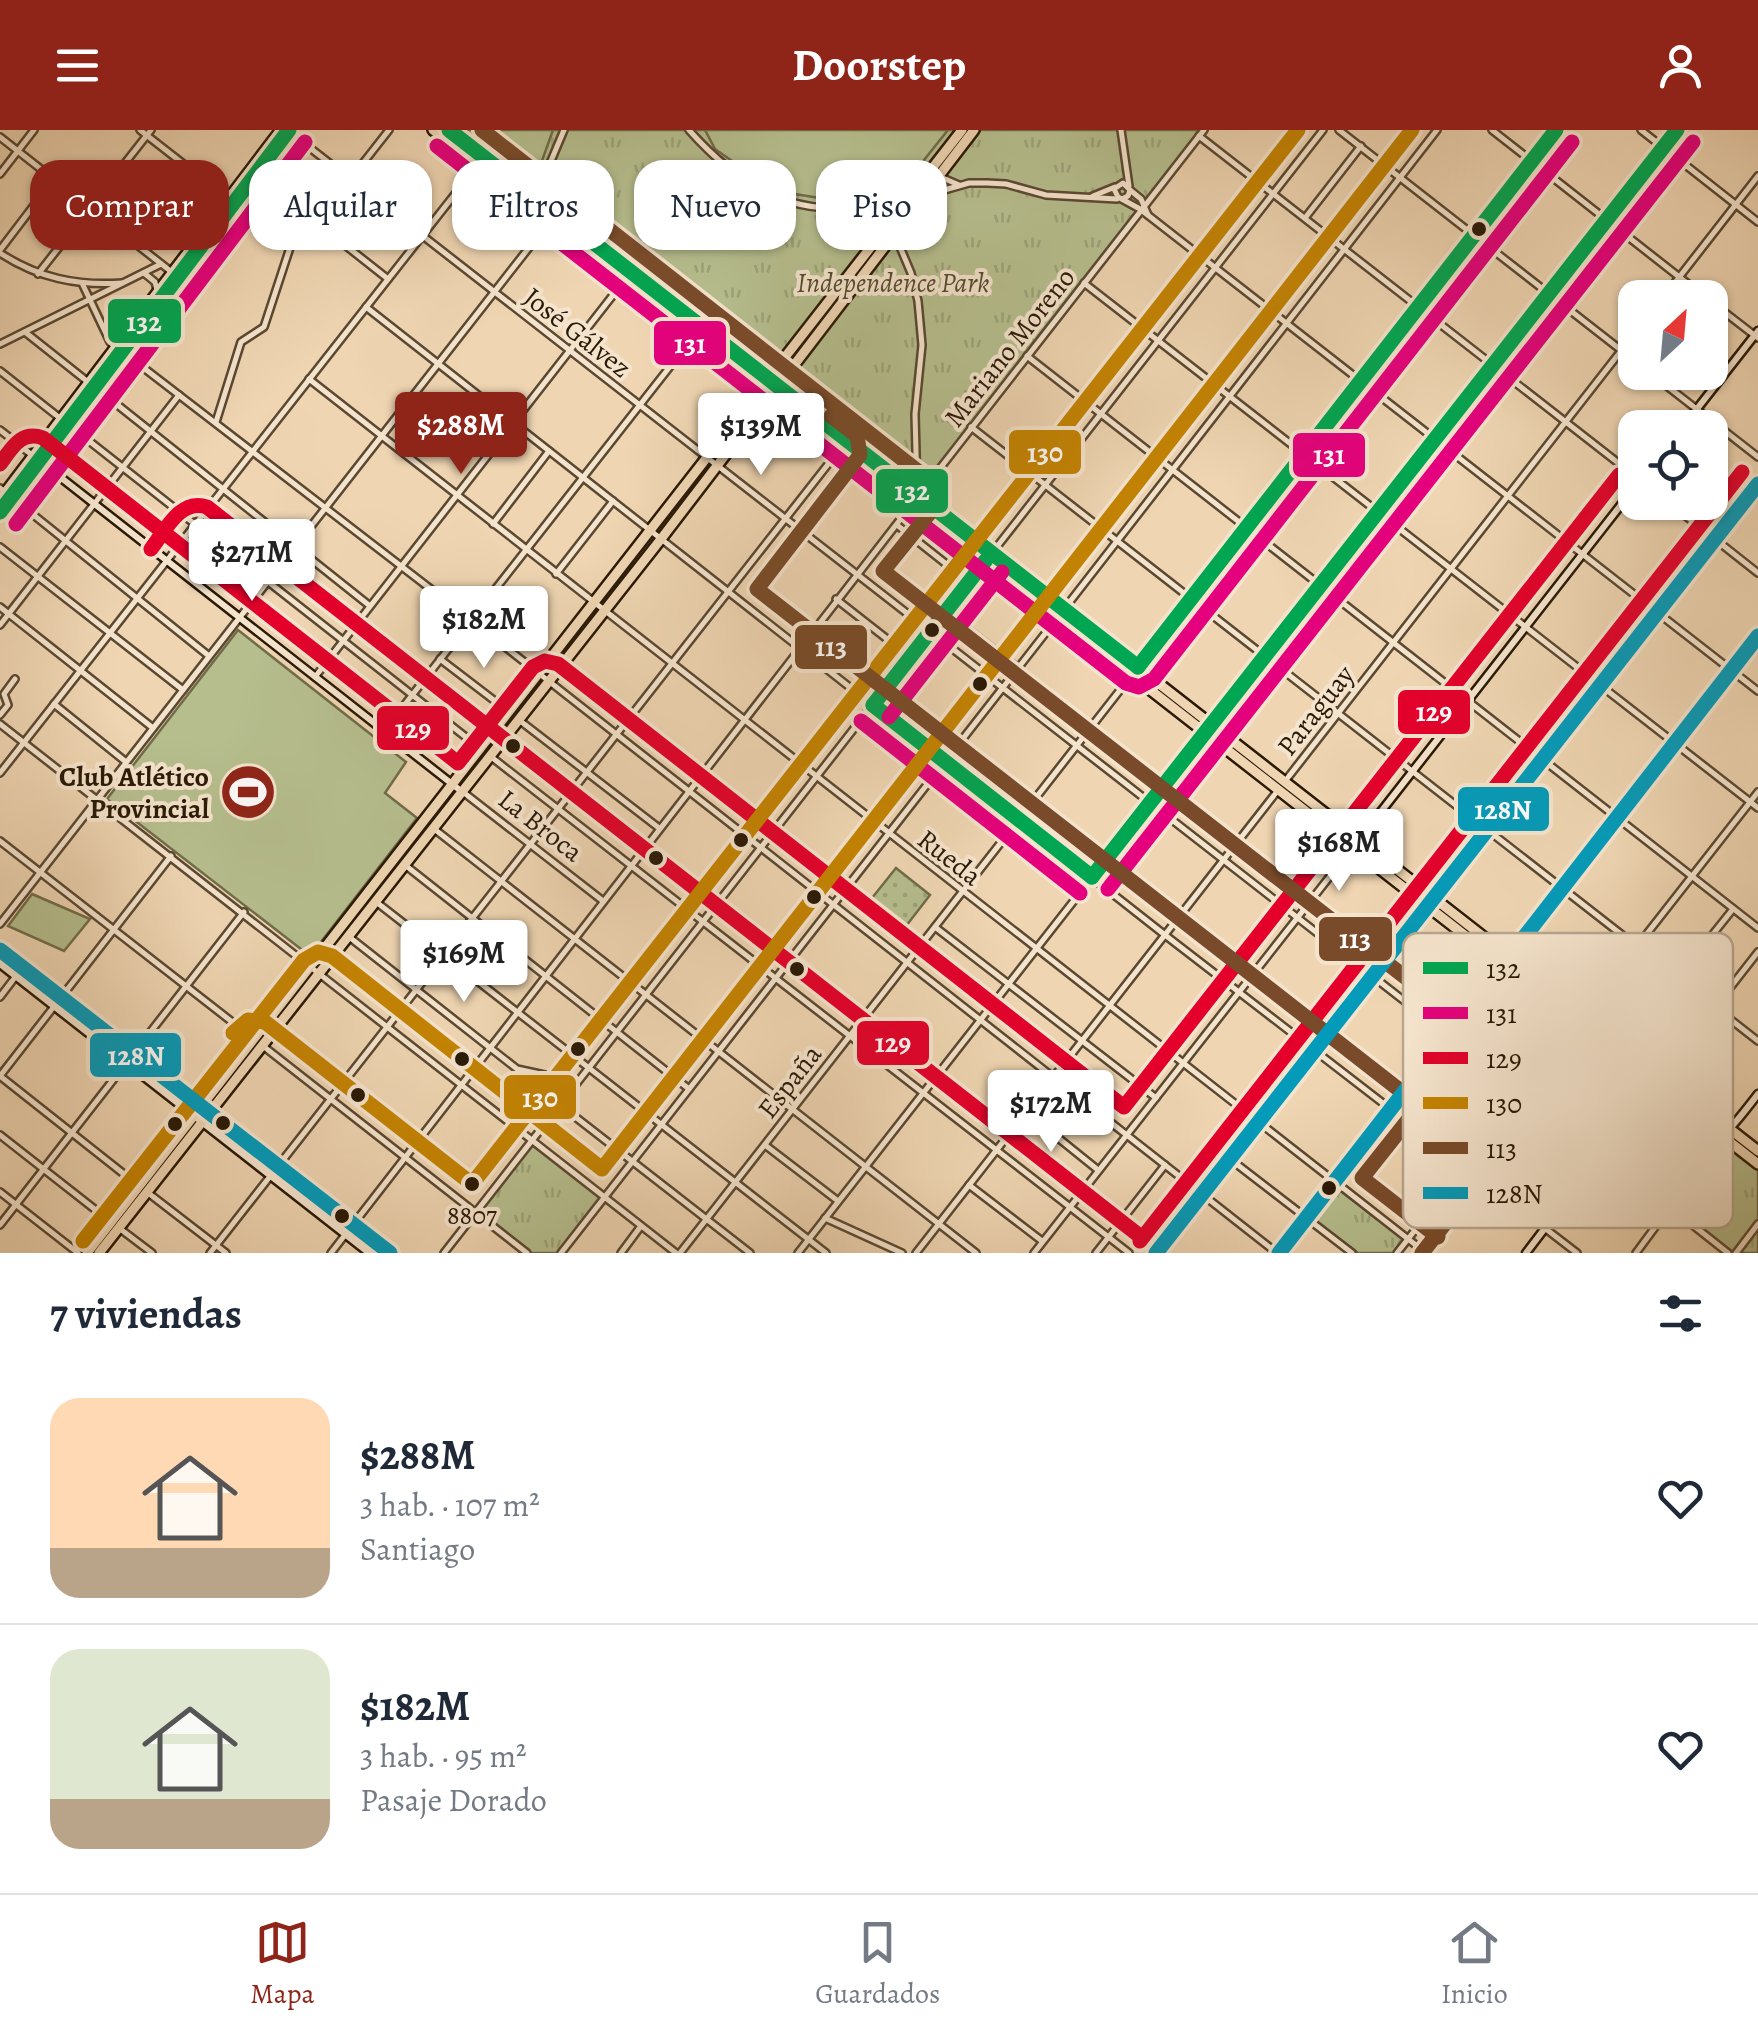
<!DOCTYPE html>
<html lang="es">
<head>
<meta charset="utf-8">
<style>
	:root { --surface:#fff; --page:#f2f2f3; --text:#1f2937; --muted:#747a83; --line:#e0e1e3; --accent:#8f2418 }
	body { margin:0; font-family:Alegreya,serif; background:var(--page); color:var(--text); height:100vh; display:flex; flex-direction:column; font-size:38px; white-space:nowrap }
	* { box-sizing:border-box; margin:0 }
	p { font-size:32px; color:var(--muted) }
	.icon { flex:none; width:55px; height:55px; fill:none; stroke:currentColor; stroke-width:2; stroke-linecap:round; stroke-linejoin:round }
	.map { position:relative; height:1123px; overflow:hidden }
	.sheet { display:flex; flex-direction:column; background:var(--surface); flex:1 }
	.sheet>* { flex:none }
	.hud { position:absolute; left:30px; top:30px; width:1000px; height:90px; display:flex; gap:20px }
	.needle { width:65px; rotate:26deg }
	.buttons { position:absolute; left:1618px; top:150px; display:grid; gap:20px }
	.buttons a { display:grid; place-items:center; width:110px; height:110px; border-radius:20px; background:var(--surface); box-shadow:0 2px 8px #0004; font-size:50px }
	.price { position:absolute; translate:-50% -85px; padding:0 22px; border-radius:10px; background:#fff; color:#222; font-size:32px; line-height:65px; filter:drop-shadow(0 2px 5px #0008) }
	.price::after { content:''; position:absolute; left:50%; top:60px; width:30px; height:22px; margin-left:-15px; background:inherit; clip-path:polygon(0 0,100% 0,50% 100%) }
	.price.active { background:var(--accent); color:#fff }
	ul { padding:0; list-style:none }
	li { display:flex; align-items:center; gap:30px; height:250px; padding:0 50px }
	li+li { border-top:2px solid var(--line) }
	li span { display:grid; place-items:center; flex:none; width:280px; height:200px; border-radius:30px; color:#555 }
	li>.icon { margin-inline-start:auto }
	span .icon { width:120px; height:120px; fill:#fffc; stroke-width:1 }
	li b { font-size:42px }
	h2 { display:flex; justify-content:space-between; align-items:center; height:120px; padding:0 50px; font-size:42px }
	.chip { padding:0 35px; border-radius:30px; background:var(--surface); box-shadow:0 2px 8px #0004; font-size:35px; line-height:90px }
	.chip.active { background:var(--accent); color:#fff }
	header { display:flex; justify-content:space-between; align-items:center; height:130px; padding:0 50px; background:var(--accent); color:#fff; font-size:45px; font-weight:600 }
	.menu { display:flex; justify-content:space-around; align-items:center; height:140px; border-top:2px solid var(--line); background:var(--surface); font-size:28px; color:var(--muted) }
	.menu a { display:grid; justify-items:center; gap:5px }
	.menu .active { color:var(--accent) }
	.map>svg:first-child { display:block }
	.grass { fill:url(#grass-dots); stroke:#706c4a; stroke-width:2.5 }
	.park { fill:url(#park-tufts); stroke:#706c4a; stroke-width:2.5 }
	.pitch { fill:#b6be8e; stroke:#706c4a; stroke-width:2.5 }
	.lines { fill:none; stroke-linecap:round; stroke-linejoin:round }
	.street-casing { stroke:#5a4831; stroke-width:10 }
	.secondary-casing { stroke:#291906; stroke-width:11 }
	.primary-casing { stroke:#291906; stroke-width:14 }
	.street { stroke:#f5e4cd; stroke-width:5 }
	.secondary { stroke:#f5e4cd; stroke-width:6 }
	.primary { stroke:#efd5b2; stroke-width:9 }
	.bus-1-casing { stroke:#f5e4cd; stroke-width:22 }
	.bus-2-casing { stroke:#f5e4cd; stroke-width:22 }
	.bus-3-casing { stroke:#f5e4cd; stroke-width:22 }
	.bus-4-casing { stroke:#f5e4cd; stroke-width:22 }
	.bus-5-casing { stroke:#f5e4cd; stroke-width:22 }
	.bus-6-casing { stroke:#f5e4cd; stroke-width:22 }
	.bus-1 { stroke:#00a651; stroke-width:15 }
	.bus-2 { stroke:#e5007d; stroke-width:15 }
	.bus-3 { stroke:#e4002b; stroke-width:15 }
	.bus-4 { stroke:#c48302; stroke-width:15 }
	.bus-5 { stroke:#7a4b2a; stroke-width:15 }
	.bus-6 { stroke:#049bba; stroke-width:15 }
	.bus-dot { fill:#291906; stroke:#f5e4cd; stroke-width:4 }
	.labels { text-anchor:middle; stroke-width:8; stroke-linejoin:round; paint-order:stroke }
	.bus-label { font-size:26px; fill:#291906; stroke:#f5e4cd }
	.park-label { font-size:28px; font-style:italic; fill:#534b2f; stroke:#f5e4cd }
	.street-label { font-size:28px; fill:#291906; stroke:#f5e4cd }
	.poi-label { font-size:28px; font-weight:bold; fill:#291906; stroke:#f5e4cd; text-anchor:end }
	.key { fill:#f5e4cd; stroke:#b8a791; stroke-width:2.5 }
	.key-label { font-size:28px; fill:#291906 }
	.line-badge { stroke:#f5e4cd; stroke-width:4 }
	.badge-label { font-size:28px; text-anchor:middle; font-weight:bold; fill:#fff }
</style>
</head>
<body>
<header><svg class="icon" aria-label="menu" viewBox="0 0 24 24"><path d="M4 6h16M4 12h16M4 18h16"/></svg>Doorstep<svg class="icon" aria-label="person" viewBox="0 0 24 24"><circle cx="12" cy="8" r="4"/><path d="M4 21q1-7 8-7t8 7"/></svg></header>
<div class="map">
<svg width="1758" height="1123" viewBox="0 0 1758 1123">
	<defs>
		<pattern id="grass-dots" width="8" height="8" patternUnits="userSpaceOnUse" patternTransform="scale(2.5)"><rect width="8" height="8" fill="#b6be8e"/><path d="M2 2h.1M6 6h.1" fill="none" stroke="#9ca379" stroke-width="1.8" stroke-linecap="round"/></pattern>
		<pattern id="park-tufts" width="24" height="20" patternUnits="userSpaceOnUse" patternTransform="scale(2.5)"><rect width="24" height="20" fill="#b6be8e"/><path d="M3 7l-1-3M5 7V3M7 7l1-3M15 17l-1-3M17 17v-4M19 17l1-3" fill="none" stroke="#9ca379"/></pattern>
	</defs>
	<rect width="100%" height="100%" fill="#efd5b2"/>
	<filter id="stains"><feTurbulence type="fractalNoise" baseFrequency=".002" numOctaves="4"/><feColorMatrix values="0 0 0 0 .2 0 0 0 0 .09 0 0 0 0 .02 0 0 0 .5 -.17"/></filter>
	<radialGradient id="worn" r=".72"><stop offset=".6" stop-color="#630" stop-opacity="0"/><stop offset="1" stop-color="#630" stop-opacity=".3"/></radialGradient>
	<!-- grass -->
	<g class="grass">
		<path d="M758,262L770,264L209,982L390,1123H369L202,992L99,1123H87L194,986L0,834V820L200,976Z"/>
		<path d="M896,738L930,765L903,800L868,773Z"/>
	</g>
	<!-- park -->
	<g class="park">
		<path d="M449,0H1204L918,366Z"/>
		<path d="M1724,1008L1758,1034V1123H1728L1670,1077L1663,1066L1617,1046C1667,1047 1685,1034 1724,1008Z"/>
		<path d="M531,1011L605,1067L561,1123H527L475,1082Z"/>
		<path d="M1334,1056L1405,1110L1395,1123H1358L1311,1087Z"/>
	</g>
	<!-- pitch -->
	<g class="pitch">
		<path d="M460,0H553L533,56Z"/>
		<path d="M705,0H948L904,55L893,60L883,40L856,48L827,47L826,69L782,62L766,55L715,19Z"/>
		<path d="M238,500L406,632L385,663L417,688L310,826L107,669Z"/>
		<path d="M32,764L90,789L64,821L8,796Z"/>
	</g>
	<g class="lines">
		<!-- street casing -->
		<g class="street-casing">
			<g id="street">
				<path d="M140,0L227,68"/>
				<path d="M287,0L1602,1025"/>
				<path d="M689,0C752,71 818,98 910,63"/>
				<path d="M1121,0L1129,56"/>
				<path d="M1339,0L1635,231"/>
				<path d="M1492,0L1706,168"/>
				<path d="M1641,0L1758,92"/>
				<path d="M1199,6L1635,346"/>
				<path d="M0,7L178,147"/>
				<path d="M550,35L551,77"/>
				<path d="M122,37L219,79"/>
				<path d="M929,42L959,55"/>
				<path d="M0,44L34,0"/>
				<path d="M255,44L388,149"/>
				<path d="M1130,60L1141,69L1148,85"/>
				<path d="M927,65L969,53H987L1006,54L1046,65L1117,69"/>
				<path d="M1093,66L1115,57"/>
				<path d="M535,69L564,0"/>
				<path d="M1122,69L1128,66L1130,60L1123,53L1114,59L1118,67L1140,79L1758,561"/>
				<path d="M331,74L389,0"/>
				<path d="M849,78L874,84L895,105L911,143L918,171L922,215L915,284L917,361"/>
				<path d="M1305,88L1361,16"/>
				<path d="M0,120L54,49"/>
				<path d="M0,123C38,148 77,156 122,153"/>
				<path d="M144,143L155,152L157,160"/>
				<path d="M38,144L151,0"/>
				<path d="M82,153L110,212L471,490L1277,1123"/>
				<path d="M1084,153L1758,678"/>
				<path d="M1663,168L1758,46"/>
				<path d="M1710,171L1758,208"/>
				<path d="M366,177L1165,805L1577,1123"/>
				<path d="M25,202L88,252"/>
				<path d="M0,214L161,134"/>
				<path d="M1027,226L1758,798"/>
				<path d="M0,241L481,619"/>
				<path d="M1649,242L1758,327"/>
				<path d="M309,249L1426,1123"/>
				<path d="M95,257L370,476"/>
				<path d="M216,292L241,212L264,197L302,81"/>
				<path d="M971,297L1758,911"/>
				<path d="M0,300L32,325"/>
				<path d="M0,358L209,526"/>
				<path d="M920,364L1204,0"/>
				<path d="M1668,372L1758,443"/>
				<path d="M493,394L549,321"/>
				<path d="M897,395L969,452"/>
				<path d="M0,417L183,560"/>
				<path d="M992,423L1323,0"/>
				<path d="M556,444L613,371"/>
				<path d="M836,469L910,527"/>
				<path d="M0,477L153,598"/>
				<path d="M1065,478L1437,0"/>
				<path d="M945,482L1018,538"/>
				<path d="M0,495L179,265"/>
				<path d="M440,529L508,581"/>
				<path d="M1138,538L1556,0"/>
				<path d="M315,547L624,151"/>
				<path d="M54,574L126,632"/>
				<path d="M0,585L8,575L4,564L15,549"/>
				<path d="M519,590L659,698"/>
				<path d="M1213,593L1677,0"/>
				<path d="M0,594L676,1123"/>
				<path d="M384,601L694,206"/>
				<path d="M490,626L1129,1123"/>
				<path d="M0,643L477,36"/>
				<path d="M1286,650L1635,203"/>
				<path d="M463,662L603,771"/>
				<path d="M433,698L976,1123"/>
				<path d="M0,711L254,909"/>
				<path d="M405,735L689,959"/>
				<path d="M375,771L826,1123"/>
				<path d="M0,794L549,92"/>
				<path d="M935,797L1156,968"/>
				<path d="M348,806L517,939L577,952"/>
				<path d="M1509,828L1758,506"/>
				<path d="M1677,849L1733,779"/>
				<path d="M0,867L16,846"/>
				<path d="M1584,884L1758,662"/>
				<path d="M263,916L527,1123"/>
				<path d="M1661,946L1758,822"/>
				<path d="M560,975L750,1123"/>
				<path d="M1026,982L1098,1040"/>
				<path d="M0,1005L111,1092"/>
				<path d="M765,1015L838,1071"/>
				<path d="M1230,1029L1352,1123"/>
				<path d="M969,1055L1042,1111"/>
				<path d="M139,1056L0,946L171,726"/>
				<path d="M0,1062L78,1123"/>
				<path d="M147,1062L226,1123"/>
				<path d="M825,1088L902,1123"/>
				<path d="M0,1095L244,782"/>
				<path d="M119,1098L152,1123"/>
				<path d="M210,1123L840,319"/>
				<path d="M331,1123L913,373"/>
				<path d="M444,1123L985,431"/>
				<path d="M561,1123L1058,487"/>
				<path d="M621,1123L641,1096"/>
				<path d="M680,1123L1131,546"/>
				<path d="M798,1123L1206,602"/>
				<path d="M916,1123L1279,659"/>
				<path d="M1034,1123L1353,717"/>
				<path d="M1096,1123L1165,1035"/>
				<path d="M1156,1123L1428,776"/>
				<path d="M1279,1123L1502,837"/>
				<path d="M1397,1123L1578,893"/>
				<path d="M1636,1123L1670,1077L1728,1123"/>
				<path d="M1736,1123L1758,1094"/>
			</g>
		</g>
		<!-- secondary casing -->
		<g class="secondary-casing">
			<g id="secondary">
				<path d="M1682,298L1758,201"/>
				<path d="M32,325L461,661"/>
				<path d="M0,367L279,0"/>
				<path d="M0,382L289,0"/>
				<path d="M1358,711L1635,357"/>
				<path d="M1428,776L1758,354"/>
				<path d="M0,820L390,1123"/>
				<path d="M0,834L369,1123"/>
				<path d="M1584,1050C1605,1047 1626,1048 1647,1046C1700,1039 1727,1004 1758,964"/>
				<path d="M1526,1123L1661,946"/>
			</g>
		</g>
		<!-- primary casing -->
		<g class="primary-casing">
			<g id="primary">
				<path d="M433,0L1758,1034"/>
				<path d="M449,0L1758,1021"/>
				<path d="M87,1123L962,0"/>
				<path d="M99,1123L661,409L974,0"/>
			</g>
		</g>
		<!-- street -->
		<use href="#street" class="street"/>
		<!-- secondary -->
		<use href="#secondary" class="secondary"/>
		<!-- primary -->
		<use href="#primary" class="primary"/>
		<!-- bus-1 casing -->
		<g class="bus-1-casing">
			<g id="bus-1">
				<path d="M449,0L1138,537"/>
				<path d="M0,382L289,0"/>
				<path d="M1138,537L1556,0"/>
				<path d="M873,575L1092,747"/>
				<path d="M873,575L986,430"/>
				<path d="M1092,747L1677,0"/>
			</g>
		</g>
		<!-- bus-2 casing -->
		<g class="bus-2-casing">
			<g id="bus-2">
				<path d="M437,16L1126,553L1139,557L1154,549L1572,12"/>
				<path d="M16,394L305,12"/>
				<path d="M889,587L1002,442"/>
				<path d="M861,591L1080,763"/>
				<path d="M1108,759L1693,12"/>
			</g>
		</g>
		<!-- bus-3 casing -->
		<g class="bus-3-casing">
			<g id="bus-3">
				<path d="M0,334C12,318 21,300 43,308L458,633L533,537L545,531L558,534L1124,977L1619,345"/>
				<path d="M151,419C165,401 180,368 207,377L1141,1107"/>
				<path d="M1140,1111L1742,342"/>
			</g>
		</g>
		<!-- bus-4 casing -->
		<g class="bus-4-casing">
			<g id="bus-4">
				<path d="M233,903L248,890L265,892L472,1054L1298,0"/>
				<path d="M83,1111L304,830L318,822L332,826L602,1039L1412,0"/>
			</g>
		</g>
		<!-- bus-5 casing -->
		<g class="bus-5-casing">
			<g id="bus-5">
				<path d="M482,0L933,353L938,364L936,375L883,441L1464,893L1469,904L1466,917L1362,1048L1438,1107"/>
				<path d="M831,286L857,306L860,325L757,459L1479,1022L1485,1032L1483,1045L1422,1123"/>
			</g>
		</g>
		<!-- bus-6 casing -->
		<g class="bus-6-casing">
			<g id="bus-6">
				<path d="M0,820L390,1123"/>
				<path d="M1156,1123L1758,354"/>
				<path d="M1279,1123L1758,506"/>
			</g>
		</g>
		<!-- bus-1 -->
		<use href="#bus-1" class="bus-1"/>
		<!-- bus-2 -->
		<use href="#bus-2" class="bus-2"/>
		<!-- bus-3 -->
		<use href="#bus-3" class="bus-3"/>
		<!-- bus-4 -->
		<use href="#bus-4" class="bus-4"/>
		<!-- bus-5 -->
		<use href="#bus-5" class="bus-5"/>
		<!-- bus-6 -->
		<use href="#bus-6" class="bus-6"/>
	</g>
	<!-- icons -->
	<defs>
		<g id="stadium-disc" transform="scale(2.875)"><circle r="9.5" fill="#8f2418" stroke="#f5e4cd"/><path d="M0-5a6.5 5 0 1 0 0 10a6.5 5 0 1 0 0-10ZM-3.5-1.8h7v3.6h-7Z" fill="#fff"/></g>
	</defs>
	<g fill-rule="evenodd">
		<use href="#stadium-disc" x="248" y="662"/>
	</g>
	<!-- markers -->
	<g class="bus-dot">
		<circle cx="1479" cy="99" r="9"/>
		<circle cx="932" cy="500" r="9"/>
		<circle cx="980" cy="554" r="9"/>
		<circle cx="513" cy="616" r="9"/>
		<circle cx="741" cy="710" r="9"/>
		<circle cx="656" cy="728" r="9"/>
		<circle cx="814" cy="767" r="9"/>
		<circle cx="797" cy="839" r="9"/>
		<circle cx="578" cy="919" r="9"/>
		<circle cx="462" cy="929" r="9"/>
		<circle cx="358" cy="965" r="9"/>
		<circle cx="223" cy="993" r="9"/>
		<circle cx="175" cy="994" r="9"/>
		<circle cx="472" cy="1054" r="9"/>
		<circle cx="1329" cy="1058" r="9"/>
		<circle cx="342" cy="1086" r="9"/>
	</g>
	<g class="labels">
		<!-- bus labels -->
		<g class="bus-label">
			<text x="472" y="1094">8807</text>
		</g>
		<!-- park labels -->
		<g class="park-label">
			<text x="893" y="162">Independence Park</text>
		</g>
		<!-- street labels -->
		<g class="street-label">
			<text transform="translate(578 202) rotate(38)" y="10">José Gálvez</text>
			<text transform="translate(1009 217) rotate(-52)" y="10">Mariano Moreno</text>
			<text transform="translate(1315 580) rotate(-52)" y="10">Paraguay</text>
			<text transform="translate(541 695) rotate(38)" y="10">La Broca</text>
			<text transform="translate(950 727) rotate(38)" y="10">Rueda</text>
			<text transform="translate(789 951) rotate(-52)" y="10">España</text>
		</g>
		<!-- poi labels -->
		<g class="poi-label">
			<text x="209" y="656">Club Atlético<tspan x="209" dy="32">Provincial</tspan></text>
		</g>
	</g>
	<!-- legend -->
	<rect x="1403" y="803" width="330" height="295" rx="15" class="key"/>
	<rect x="1423" y="832" width="45" height="12" fill="#00a651"/>
	<rect x="1423" y="877" width="45" height="12" fill="#e5007d"/>
	<rect x="1423" y="922" width="45" height="12" fill="#e4002b"/>
	<rect x="1423" y="967" width="45" height="12" fill="#c48302"/>
	<rect x="1423" y="1012" width="45" height="12" fill="#7a4b2a"/>
	<rect x="1423" y="1057" width="45" height="12" fill="#049bba"/>
	<g class="key-label">
		<text x="1486" y="848">132</text>
		<text x="1486" y="893">131</text>
		<text x="1486" y="938">129</text>
		<text x="1486" y="983">130</text>
		<text x="1486" y="1028">113</text>
		<text x="1486" y="1073">128N</text>
	</g>
	<g class="line-badge">
		<rect x="106" y="167" width="77" height="48" rx="10" fill="#00a651"/>
		<rect x="652" y="189" width="76" height="48" rx="10" fill="#e5007d"/>
		<rect x="1007" y="298" width="76" height="48" rx="10" fill="#c48302"/>
		<rect x="1291" y="301" width="76" height="48" rx="10" fill="#e5007d"/>
		<rect x="874" y="337" width="76" height="48" rx="10" fill="#00a651"/>
		<rect x="793" y="493" width="76" height="48" rx="10" fill="#7a4b2a"/>
		<rect x="1396" y="558" width="76" height="48" rx="10" fill="#e4002b"/>
		<rect x="375" y="574" width="76" height="48" rx="10" fill="#e4002b"/>
		<rect x="1456" y="655" width="95" height="48" rx="10" fill="#049bba"/>
		<rect x="1317" y="785" width="77" height="48" rx="10" fill="#7a4b2a"/>
		<rect x="855" y="889" width="76" height="48" rx="10" fill="#e4002b"/>
		<rect x="88" y="901" width="95" height="48" rx="10" fill="#049bba"/>
		<rect x="502" y="943" width="76" height="48" rx="10" fill="#c48302"/>
	</g>
	<g class="badge-label">
		<text x="144" y="201">132</text>
		<text x="690" y="223">131</text>
		<text x="1045" y="332">130</text>
		<text x="1329" y="334">131</text>
		<text x="912" y="370">132</text>
		<text x="831" y="526">113</text>
		<text x="1434" y="591">129</text>
		<text x="413" y="608">129</text>
		<text x="1503" y="689">128N</text>
		<text x="1355" y="818">113</text>
		<text x="893" y="922">129</text>
		<text x="136" y="935">128N</text>
		<text x="540" y="977">130</text>
	</g>
	<rect width="100%" height="100%" filter="url(#stains)"/>
	<rect width="100%" height="100%" fill="url(#worn)"/>
</svg>
<div class="buttons">
<a><svg class="needle" viewBox="-14 -14 28 28"><path d="M0-13l5 13h-10z" fill="#e53935"/><path d="M0 13l5-13h-10z" fill="#747a83"/></svg></a>
<a><svg class="icon" aria-label="locate" viewBox="0 0 24 24"><circle cx="12" cy="12" r="6"/><path d="M12 2v4M12 18v4M2 12h4M18 12h4"/></svg></a>
</div>
<b class="price active" style="left:461px;top:347px">$288M</b>
<b class="price" style="left:761px;top:348px">$139M</b>
<b class="price" style="left:252px;top:474px">$271M</b>
<b class="price" style="left:484px;top:541px">$182M</b>
<b class="price" style="left:1339px;top:764px">$168M</b>
<b class="price" style="left:464px;top:875px">$169M</b>
<b class="price" style="left:1051px;top:1025px">$172M</b>
<div class="hud">
<a class="chip active">Comprar</a>
<a class="chip">Alquilar</a>
<a class="chip">Filtros</a>
<a class="chip">Nuevo</a>
<a class="chip">Piso</a>
</div>
</div>
<section class="sheet">
<h2>7 viviendas<svg class="icon" aria-label="filters" viewBox="0 0 24 24"><path d="M4 7h16M4 17h16"/><circle cx="9" cy="7" r="2"/><circle cx="15" cy="17" r="2"/></svg></h2>
<ul>
<li><span style="background:linear-gradient(#ffd9b3 75%,#b9a48a 0)"><svg class="icon" aria-label="home" viewBox="0 0 24 24"><path d="M3 11l9-7 9 7M6 9v11h12V9"/></svg></span><div><b>$288M</b><p>3 hab. · 107 m²</p><p>Santiago</p></div><svg class="icon" aria-label="heart" viewBox="0 0 24 24"><path d="M12 20l-8-8c-3-5 5-10 8-4 3-6 11-1 8 4z"/></svg></li>
<li><span style="background:linear-gradient(#dfe7d0 75%,#b9a48a 0)"><svg class="icon" aria-label="home" viewBox="0 0 24 24"><path d="M3 11l9-7 9 7M6 9v11h12V9"/></svg></span><div><b>$182M</b><p>3 hab. · 95 m²</p><p>Pasaje Dorado</p></div><svg class="icon" aria-label="heart" viewBox="0 0 24 24"><path d="M12 20l-8-8c-3-5 5-10 8-4 3-6 11-1 8 4z"/></svg></li>
</ul>
</section>
<nav class="menu">
<a class="active"><svg class="icon" aria-label="map" viewBox="0 0 24 24"><path d="M3 6l6-2 6 2 6-2v14l-6 2-6-2-6 2zM9 4v14M15 6v14"/></svg>Mapa</a>
<a><svg class="icon" aria-label="saved" viewBox="0 0 24 24"><path d="M7 4h10v16l-5-4-5 4z"/></svg>Guardados</a>
<a><svg class="icon" aria-label="home" viewBox="0 0 24 24"><path d="M3 11l9-7 9 7M6 9v11h12V9"/></svg>Inicio</a>
</nav>
</body>
</html>
